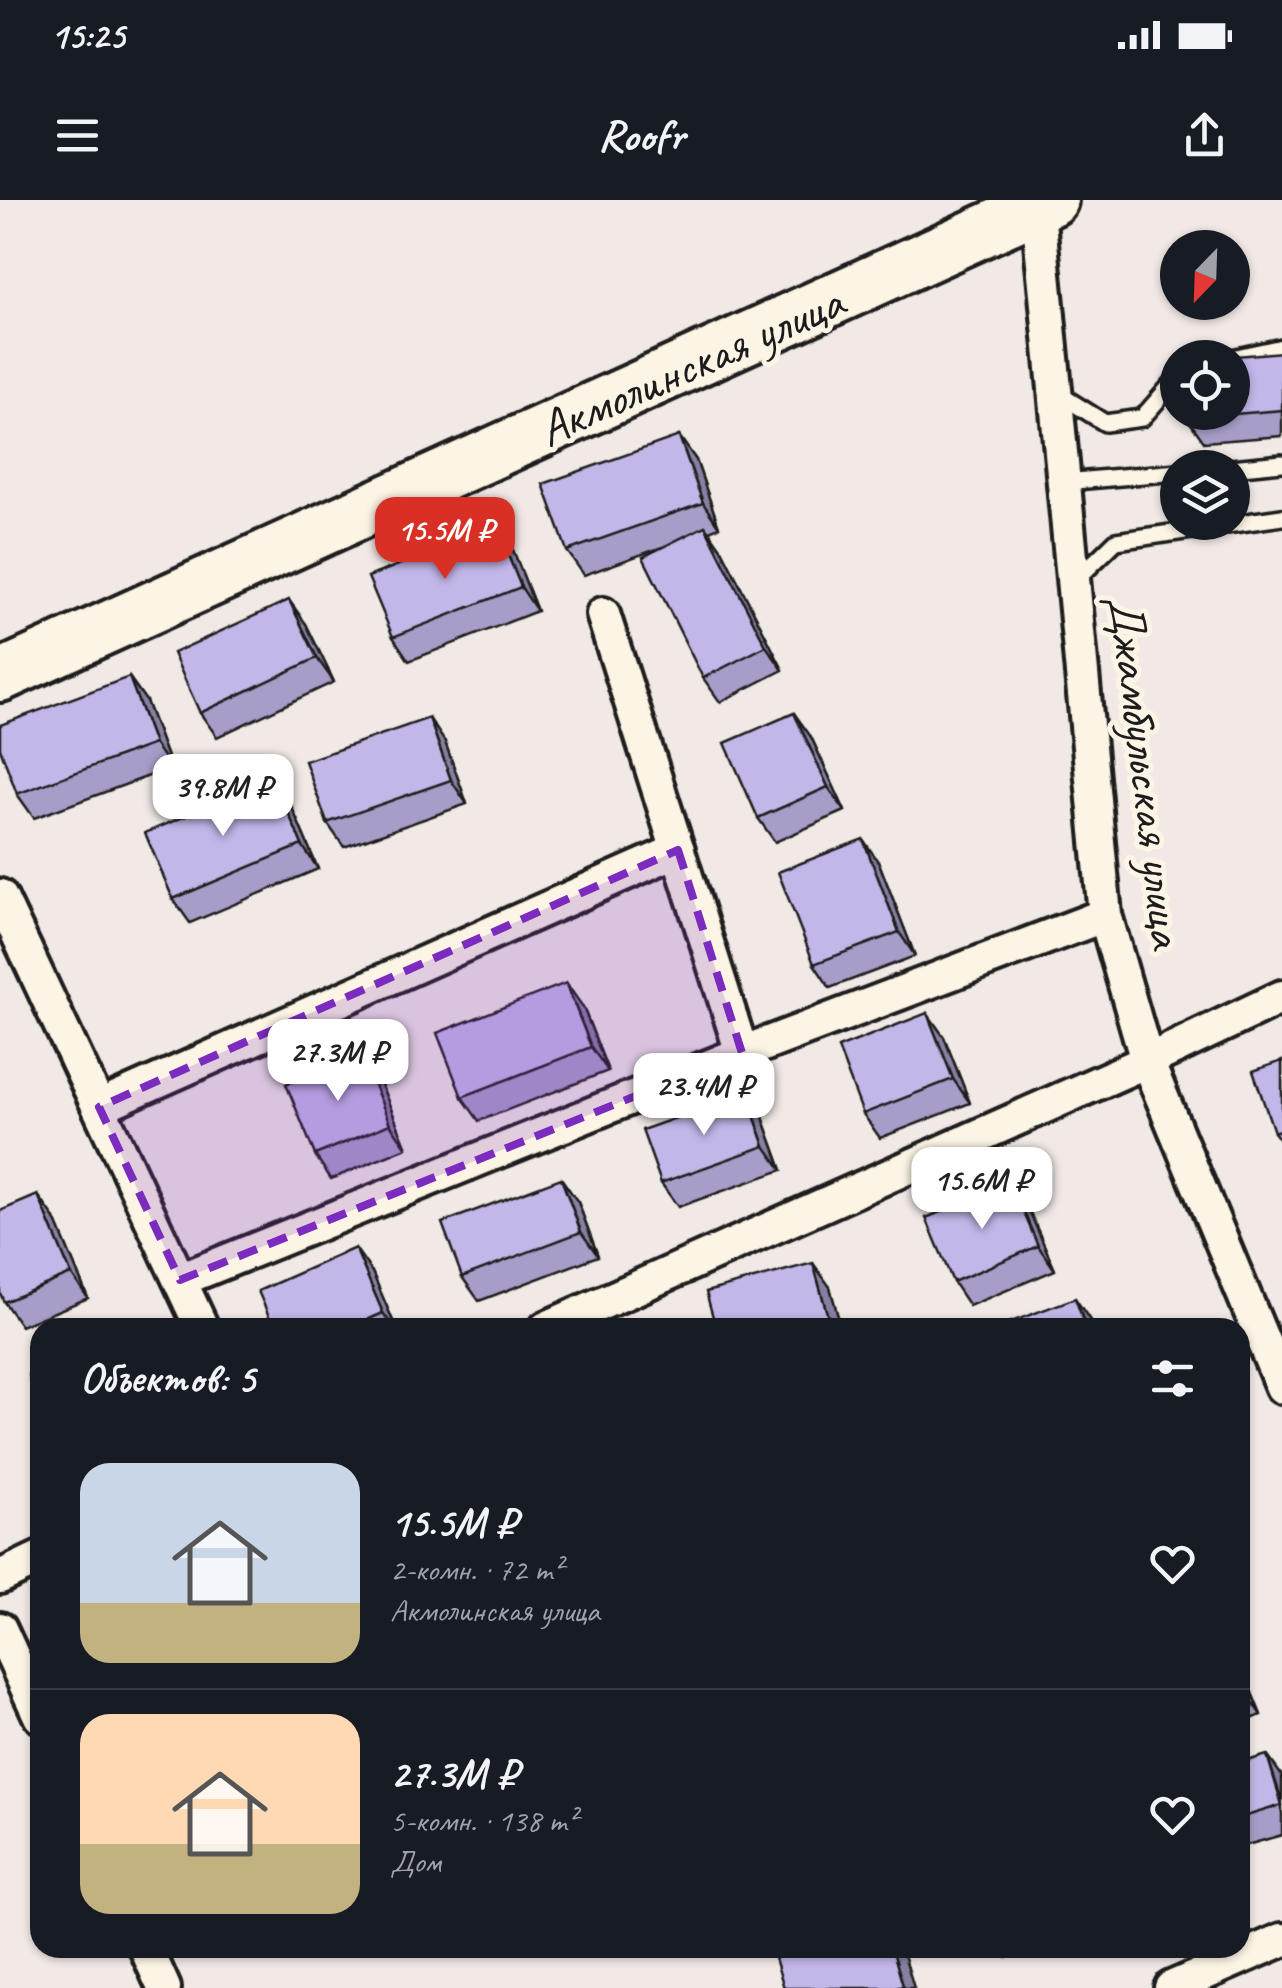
<!DOCTYPE html>
<html lang="ru">
<head>
<meta charset="utf-8">
<style>
	:root { --surface:#171b24; --page:#20242c; --text:#f1f3f6; --muted:#9ea1a6; --line:#363941; --accent:#d93025 }
	body { margin:0; font-family:Caveat,sans-serif; background:var(--page); color:var(--text); height:100vh; display:flex; flex-direction:column; font-size:38px; white-space:nowrap }
	* { box-sizing:border-box; margin:0 }
	p { font-size:32px; color:var(--muted) }
	.icon { flex:none; width:55px; height:55px; fill:none; stroke:currentColor; stroke-width:2; stroke-linecap:round; stroke-linejoin:round }
	.map { position:relative; flex:1; overflow:hidden }
	.panel { position:absolute; left:30px; top:1118px; width:1220px; height:640px; display:flex; flex-direction:column; background:var(--surface); border-radius:30px; box-shadow:0 2px 8px #0004 }
	.panel>* { flex:none }
	.needle { width:65px; rotate:203deg }
	.controls { position:absolute; left:1160px; top:30px; display:grid; gap:20px }
	.controls a { display:grid; place-items:center; width:90px; height:90px; border-radius:50%; background:var(--surface); box-shadow:0 2px 8px #0004; font-size:50px }
	.price { position:absolute; translate:-50% -85px; padding:0 22px; border-radius:20px; background:#fff; color:#222; font-size:32px; line-height:65px; filter:drop-shadow(0 2px 5px #0008) }
	.price::after { content:''; position:absolute; left:50%; top:60px; width:30px; height:22px; margin-left:-15px; background:inherit; clip-path:polygon(0 0,100% 0,50% 100%) }
	.price.active { background:var(--accent); color:#fff }
	ul { padding:0; list-style:none }
	li { display:flex; align-items:center; gap:30px; height:250px; padding:0 50px }
	li+li { border-top:2px solid var(--line) }
	li span { display:grid; place-items:center; flex:none; width:280px; height:200px; border-radius:30px; color:#555 }
	li>.icon { margin-inline-start:auto }
	span .icon { width:120px; height:120px; fill:#fffc; stroke-width:1 }
	li b { font-size:42px }
	h2 { display:flex; justify-content:space-between; align-items:center; height:120px; padding:0 50px; font-size:42px }
	.status { display:flex; justify-content:space-between; align-items:center; height:70px; padding:0 50px; background:var(--surface); direction:ltr }
	.status svg { height:28px; fill:currentColor }
	header { display:flex; justify-content:space-between; align-items:center; height:130px; padding:0 50px; background:var(--surface); font-size:45px; font-weight:800 }
	.map>svg:first-child { display:block }
	.lines { fill:none; stroke-linecap:round; stroke-linejoin:round }
	.lane-casing { stroke:#1c1c1c; stroke-width:22 }
	.street-casing { stroke:#1c1c1c; stroke-width:40 }
	.primary-casing { stroke:#1c1c1c; stroke-width:58 }
	.lane { stroke:#fcf5e5; stroke-width:15 }
	.street { stroke:#fcf5e5; stroke-width:32 }
	.primary { stroke:#fcf5e5; stroke-width:50 }
	.wall { fill:#a89dc8; stroke:#1c1c1c; stroke-width:2.5 }
	.shaded-wall { fill:#8880a3; stroke:#1c1c1c; stroke-width:2.5 }
	.building { fill:#c3b7e9; stroke:#1c1c1c; stroke-width:2.5 }
	.marked { fill:#7b2cbf; fill-opacity:0.2; stroke:#7b2cbf; stroke-width:8; stroke-dasharray:20 12; stroke-linejoin:round }
	.labels { text-anchor:middle; stroke-width:10; stroke-linejoin:round; paint-order:stroke }
	.street-label { font-size:50px; fill:#1c1c1c; stroke:#fcf5e5 }
</style>
</head>
<body>
<div class="status"><b>15:25</b><svg viewBox="0 0 49 12"><path d="M0 12V9h3v3zM5 12V6h3v6zM10 12V3h3v9zM15 12V0h3v12zM26 1h20v11H26zM47 4h2v5h-2z"/></svg></div>
<header><svg class="icon" aria-label="menu" viewBox="0 0 24 24"><path d="M4 6h16M4 12h16M4 18h16"/></svg>Roofr<svg class="icon" aria-label="share" viewBox="0 0 24 24"><path d="M12 15V3M7 8l5-5 5 5M5 13v7h14v-7"/></svg></header>
<div class="map">
<svg width="1282" height="1788" viewBox="0 0 1282 1788">
	<rect width="100%" height="100%" fill="#f1e9e6"/>
	<filter id="ink" filterUnits="userSpaceOnUse"><feTurbulence type="fractalNoise" baseFrequency=".01" numOctaves="2"/><feDisplacementMap in="SourceGraphic" scale="20" xChannelSelector="R" yChannelSelector="G"/><feConvolveMatrix kernelMatrix="1 2 1 2 8 2 1 2 1" color-interpolation-filters="sRGB"/></filter>
	<g filter="url(#ink)">
		<g class="lines">
			<!-- lane casing -->
			<g class="lane-casing">
				<g id="lane">
					<path d="M1232,158L1282,147"/>
					<path d="M1059,194L1105,223L1142,218L1178,177"/>
					<path d="M1231,268L1282,263"/>
					<path d="M1064,282L1178,272"/>
					<path d="M1076,380L1116,341L1282,317"/>
				</g>
			</g>
			<!-- street casing -->
			<g class="street-casing">
				<g id="street">
					<path d="M1037,0L1105,715L1147,861L1282,1187"/>
					<path d="M603,414L742,853"/>
					<path d="M0,696L202,1128"/>
					<path d="M99,907L678,650"/>
					<path d="M180,1080L742,853L1105,715"/>
					<path d="M546,1128L1147,861L1282,797"/>
					<path d="M0,1377L40,1358"/>
					<path d="M0,1429L40,1516"/>
					<path d="M146,1748L164,1788"/>
					<path d="M1171,1788L1282,1740"/>
				</g>
			</g>
			<!-- primary casing -->
			<g class="primary-casing">
				<path id="primary" d="M0,476L1052,0"/>
			</g>
			<!-- lane -->
			<use href="#lane" class="lane"/>
			<!-- street -->
			<use href="#street" class="street"/>
			<!-- primary -->
			<use href="#primary" class="primary"/>
		</g>
		<!-- wall -->
		<g class="wall">
			<path d="M1282,152V236L1204,242L1187,218Z"/>
			<path d="M679,236L696,260L719,327L709,331L722,350L783,470L720,502L703,478L662,347L584,375L567,351Z"/>
			<path d="M496,326L513,350L537,411L409,461L393,437Z"/>
			<path d="M306,424L334,482L217,537L200,513Z"/>
			<path d="M129,477L146,501L171,568L34,618L17,594Z"/>
			<path d="M811,537L845,611L775,642L758,618Z"/>
			<path d="M445,542L467,604L344,647L327,623Z"/>
			<path d="M290,603L318,669L190,723L173,699Z"/>
			<path d="M879,663L915,756L830,788L814,764Z"/>
			<path d="M583,807L608,871L479,921L462,897Z"/>
			<path d="M927,813L944,837L970,903L880,938L863,914Z"/>
			<path d="M1282,861V943L1274,932Z"/>
			<path d="M378,877L407,948L331,979L315,955Z"/>
			<path d="M746,893L763,917L782,970L678,1007L661,983Z"/>
			<path d="M578,1002L598,1056L479,1101L462,1077Z"/>
			<path d="M1027,1006L1055,1070L969,1106L953,1082Z"/>
			<path d="M55,1019L88,1098L21,1126L4,1102Z"/>
			<path d="M372,1072L396,1128H274Z"/>
			<path d="M830,1087L841,1128H716Z"/>
			<path d="M1240,1464L1261,1515L1240,1524Z"/>
			<path d="M1240,1563L1282,1576V1635L1240,1647Z"/>
			<path d="M1000,1748H1037L1007,1757Z"/>
		</g>
		<!-- shaded-wall -->
		<g class="shaded-wall">
			<path d="M679,236L696,260L719,327L703,303Z"/>
			<path d="M496,326L513,350L537,411L521,387Z"/>
			<path d="M705,326L722,350L783,470L766,446Z"/>
			<path d="M289,400L306,424L334,482L317,458Z"/>
			<path d="M129,477L146,501L171,568L154,544Z"/>
			<path d="M794,513L811,537L845,611L828,587Z"/>
			<path d="M429,518L445,542L467,604L451,580Z"/>
			<path d="M274,579L290,603L318,669L302,645Z"/>
			<path d="M863,639L879,663L915,756L899,732Z"/>
			<path d="M566,783L583,807L608,871L591,847Z"/>
			<path d="M927,813L944,837L970,903L953,879Z"/>
			<path d="M361,853L378,877L407,948L390,924Z"/>
			<path d="M746,893L763,917L782,970L765,946Z"/>
			<path d="M561,978L578,1002L598,1056L581,1032Z"/>
			<path d="M1011,982L1027,1006L1055,1070L1038,1046Z"/>
			<path d="M38,995L55,1019L88,1098L71,1074Z"/>
			<path d="M355,1048L372,1072L396,1128H394L383,1113Z"/>
			<path d="M813,1063L830,1087L841,1128H834L829,1121Z"/>
			<path d="M1075,1098L1091,1122L1094,1128H1086Z"/>
			<path d="M1240,1464L1261,1515L1244,1491L1240,1482Z"/>
			<path d="M1267,1555L1282,1576V1601Z"/>
			<path d="M892,1748H901L903,1751L914,1788H905L903,1786Z"/>
		</g>
		<!-- building -->
		<g class="building">
			<path d="M1282,152V210L1187,218L1186,212H1232V158H1212Z"/>
			<path d="M679,236L703,303L567,351L543,284Z"/>
			<path d="M496,326L521,387L393,437L368,377Z"/>
			<path d="M705,326L766,446L703,478L643,357Z"/>
			<path d="M289,400L317,458L200,513L173,453Z"/>
			<path d="M129,477L154,544L17,594L0,548V525Z"/>
			<path d="M794,513L828,587L758,618L725,543Z"/>
			<path d="M429,518L451,580L327,623L305,561Z"/>
			<path d="M274,579L302,645L173,699L145,633Z"/>
			<path d="M863,639L899,732L814,764L778,672Z"/>
			<path d="M566,783L591,847L462,897L437,833Z"/>
			<path d="M927,813L953,879L863,914L838,848Z"/>
			<path d="M361,853L390,924L315,955L286,884Z"/>
			<path d="M1282,861V929L1274,932L1253,871Z"/>
			<path d="M746,893L765,946L661,983L642,930Z"/>
			<path d="M561,978L581,1032L462,1077L442,1023Z"/>
			<path d="M1011,982L1038,1046L953,1082L926,1018Z"/>
			<path d="M38,995L71,1074L4,1102L0,1093V1011Z"/>
			<path d="M355,1048L383,1113L349,1128H274L258,1091Z"/>
			<path d="M813,1063L829,1121L804,1128H716L706,1092Z"/>
			<path d="M1075,1098L1086,1128H1004L1003,1125Z"/>
			<path d="M40,1172V1220L29,1175Z"/>
			<path d="M1267,1555L1282,1605L1240,1618V1563Z"/>
			<path d="M813,1748H892L903,1786L895,1788H784L775,1758Z"/>
		</g>
	</g>
	<!-- marked area -->
	<path class="marked" d="M678,650L742,853L180,1080L99,907Z"/>
	<g class="labels">
		<!-- street labels -->
		<g class="street-label">
			<text transform="translate(690 164) rotate(-24)" y="18">Акмолинская улица</text>
			<text transform="translate(1148 571) rotate(83)" y="18">Джамбульская улица</text>
		</g>
	</g>
</svg>
<div class="controls">
<a><svg class="needle" viewBox="-14 -14 28 28"><path d="M0-13l5 13h-10z" fill="#e53935"/><path d="M0 13l5-13h-10z" fill="#9ea1a6"/></svg></a>
<a><svg class="icon" aria-label="locate" viewBox="0 0 24 24"><circle cx="12" cy="12" r="6"/><path d="M12 2v4M12 18v4M2 12h4M18 12h4"/></svg></a>
<a><svg class="icon" aria-label="layers" viewBox="0 0 24 24"><path d="M12 4l9 5-9 5-9-5zM3 14l9 5 9-5"/></svg></a>
</div>
<b class="price active" style="left:445px;top:382px">15.5M ₽</b>
<b class="price" style="left:223px;top:639px">39.8M ₽</b>
<b class="price" style="left:338px;top:904px">27.3M ₽</b>
<b class="price" style="left:704px;top:938px">23.4M ₽</b>
<b class="price" style="left:982px;top:1032px">15.6M ₽</b>
<section class="panel">
<h2>Объектов: 5<svg class="icon" aria-label="filters" viewBox="0 0 24 24"><path d="M4 7h16M4 17h16"/><circle cx="9" cy="7" r="2"/><circle cx="15" cy="17" r="2"/></svg></h2>
<ul>
<li><span style="background:linear-gradient(#c9d6e8 70%,#c2b280 0)"><svg class="icon" aria-label="home" viewBox="0 0 24 24"><path d="M3 11l9-7 9 7M6 9v11h12V9"/></svg></span><div><b>15.5M ₽</b><p>2-комн. · 72 m²</p><p>Акмолинская улица</p></div><svg class="icon" aria-label="heart" viewBox="0 0 24 24"><path d="M12 20l-8-8c-3-5 5-10 8-4 3-6 11-1 8 4z"/></svg></li>
<li><span style="background:linear-gradient(#ffd9b3 65%,#c2b280 0)"><svg class="icon" aria-label="home" viewBox="0 0 24 24"><path d="M3 11l9-7 9 7M6 9v11h12V9"/></svg></span><div><b>27.3M ₽</b><p>5-комн. · 138 m²</p><p>Дом</p></div><svg class="icon" aria-label="heart" viewBox="0 0 24 24"><path d="M12 20l-8-8c-3-5 5-10 8-4 3-6 11-1 8 4z"/></svg></li>
</ul>
</section>
</div>
</body>
</html>
